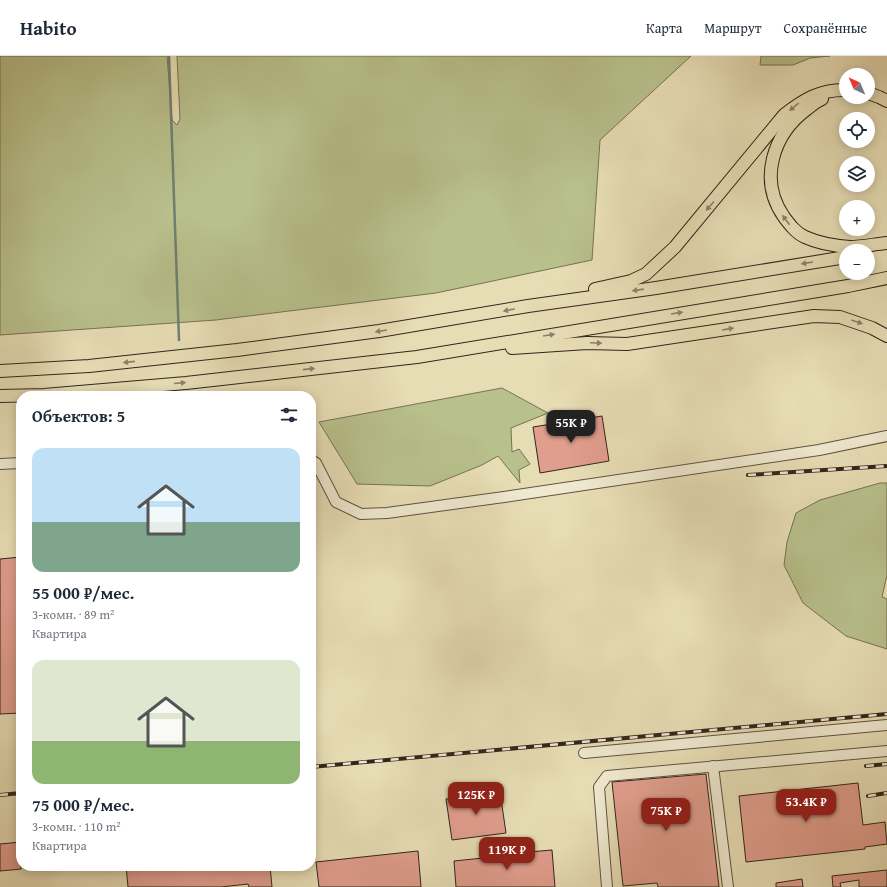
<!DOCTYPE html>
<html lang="ru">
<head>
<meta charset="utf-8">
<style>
	:root { --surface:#fff; --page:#f2f2f3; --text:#1f2937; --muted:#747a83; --line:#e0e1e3; --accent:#8f2418 }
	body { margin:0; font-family:"Gentium Book Plus",serif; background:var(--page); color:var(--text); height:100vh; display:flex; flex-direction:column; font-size:15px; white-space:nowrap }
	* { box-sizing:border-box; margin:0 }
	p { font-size:13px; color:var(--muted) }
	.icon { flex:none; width:22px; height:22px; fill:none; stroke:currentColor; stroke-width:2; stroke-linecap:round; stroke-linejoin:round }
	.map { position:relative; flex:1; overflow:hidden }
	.side { position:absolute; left:16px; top:335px; width:300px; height:480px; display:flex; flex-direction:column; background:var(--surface); border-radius:16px; box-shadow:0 2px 10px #0003 }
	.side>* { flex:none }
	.needle { width:26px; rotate:316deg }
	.fabs { position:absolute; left:839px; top:12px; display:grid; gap:8px }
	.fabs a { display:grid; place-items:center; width:36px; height:36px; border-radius:50%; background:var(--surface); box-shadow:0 2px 10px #0003; font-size:20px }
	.price { position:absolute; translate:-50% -34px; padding:0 9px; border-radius:8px; background:var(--accent); color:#fff; font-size:13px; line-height:26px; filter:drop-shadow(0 1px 2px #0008) }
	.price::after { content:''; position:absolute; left:50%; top:24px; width:12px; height:9px; margin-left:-6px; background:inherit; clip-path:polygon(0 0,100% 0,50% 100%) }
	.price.selected { background:#222; color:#fff }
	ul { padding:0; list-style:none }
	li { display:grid; align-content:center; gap:8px; height:212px; padding:0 16px }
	li span { display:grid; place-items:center; height:124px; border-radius:12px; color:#555 }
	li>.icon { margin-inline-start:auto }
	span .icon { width:72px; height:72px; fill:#fffc; stroke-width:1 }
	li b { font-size:17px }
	h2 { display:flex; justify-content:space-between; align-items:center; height:48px; padding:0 16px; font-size:17px }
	header { display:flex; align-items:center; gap:24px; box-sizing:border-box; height:56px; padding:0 20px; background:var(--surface); border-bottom:1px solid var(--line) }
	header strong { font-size:19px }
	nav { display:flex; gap:22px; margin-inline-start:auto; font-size:14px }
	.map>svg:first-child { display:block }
	.green { fill:#b8c08c; stroke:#767255 }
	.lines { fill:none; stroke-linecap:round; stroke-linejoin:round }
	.stream { stroke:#6f7f72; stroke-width:2.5 }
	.building { fill:#e09e8d; stroke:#33241e }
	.minor-casing { stroke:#605244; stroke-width:12 }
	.major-casing { stroke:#33241e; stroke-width:14 }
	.minor { stroke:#efe9cf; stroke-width:10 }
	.major { stroke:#e7ddb5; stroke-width:12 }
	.rail-casing { stroke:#33241e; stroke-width:4 }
	.rail { stroke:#efe9cf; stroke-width:2.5; stroke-dasharray:8; stroke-linecap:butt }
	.oneway { fill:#8d806a }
</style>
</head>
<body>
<header>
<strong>Habito</strong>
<nav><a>Карта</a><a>Маршрут</a><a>Сохранённые</a></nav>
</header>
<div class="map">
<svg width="887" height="831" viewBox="0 0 887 831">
	<rect width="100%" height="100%" fill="#e7ddb5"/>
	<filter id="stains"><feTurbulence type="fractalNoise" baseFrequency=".005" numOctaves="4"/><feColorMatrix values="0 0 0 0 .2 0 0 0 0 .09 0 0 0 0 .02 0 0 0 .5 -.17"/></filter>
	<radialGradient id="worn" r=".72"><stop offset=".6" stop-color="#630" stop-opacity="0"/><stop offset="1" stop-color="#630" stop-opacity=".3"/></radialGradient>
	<!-- green -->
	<g class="green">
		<path d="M0,0H167L172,64L177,69L180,63L177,0H691L600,84L592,204L436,237L216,264L0,279Z"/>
		<path d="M761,0H830L810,2L793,9H760Z"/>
		<path d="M502,332L548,357L511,372L512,396L519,393L530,408L519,414L520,427L498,400L482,409L430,430L357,428L319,366Z"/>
		<path d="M880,427H887V519L882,541L887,543V593L846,580L803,547L784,509L787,486L796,457L820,444Z"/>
	</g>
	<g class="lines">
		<!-- stream -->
		<path class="stream" d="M169,0L179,284"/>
	</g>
	<!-- building -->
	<g class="building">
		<path d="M602,360L609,405L540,417L533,371Z"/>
		<path d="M21,501V657L0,658V503Z"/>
		<path d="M706,718L719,831H658L657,827L623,830L612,726Z"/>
		<path d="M858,727L863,769L885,766L887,788L865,791V793L746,806L739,740Z"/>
		<path d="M500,736L506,777L452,784L446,743Z"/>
		<path d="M21,786V813L0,815V788Z"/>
		<path d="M552,794L555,831H456L454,805L483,802V799L506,797V798Z"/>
		<path d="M418,795L421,831H319L316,806Z"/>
		<path d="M126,810H270L272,831H249L248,828L221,831H128Z"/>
		<path d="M887,814V831H859V824L840,827L841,831H833L832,820Z"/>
		<path d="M802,823L803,831H776V827Z"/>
	</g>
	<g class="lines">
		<!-- minor casing -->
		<g class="minor-casing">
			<g id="minor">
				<path d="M311,404L316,407L336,446L361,458L387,457L504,441L819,394L887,380"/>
				<path d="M0,408L21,407"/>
				<path d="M584,697L887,669"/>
				<path d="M713,710L728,831"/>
				<path d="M607,831L599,731L607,720L887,695"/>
			</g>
		</g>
		<!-- major casing -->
		<g class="major-casing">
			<g id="major">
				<path d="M868,37L879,41L887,45"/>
				<path d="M822,43C817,45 812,49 807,53C773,78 758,124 784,161C790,169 796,177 805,181C818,187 836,190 850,191C862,191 875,188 887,187"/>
				<path d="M595,233L631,225L646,218L675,191L784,59C803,44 821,33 846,34"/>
				<path d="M512,292L587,287L627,288L814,260L840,261L872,272L887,280"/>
				<path d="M0,315L89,310L237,294L379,275L528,250L656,232L846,201"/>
				<path d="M0,340L44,339L186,327L417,301L848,230L887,222"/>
			</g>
		</g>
		<!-- minor -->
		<use href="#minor" class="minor"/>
		<!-- major -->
		<use href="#major" class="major"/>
		<!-- rail casing -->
		<g class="rail-casing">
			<g id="rail">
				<path d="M748,419L887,410"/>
				<path d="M866,710L887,708"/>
				<path d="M311,711L887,658"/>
				<path d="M0,739L21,737"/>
				<path d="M868,740L887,737"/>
			</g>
		</g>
		<!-- rail -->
		<use href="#rail" class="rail"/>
	</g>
	<!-- one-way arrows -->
	<defs><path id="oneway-solid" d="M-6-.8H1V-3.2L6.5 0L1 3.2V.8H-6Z"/></defs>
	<g class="oneway">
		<use href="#oneway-solid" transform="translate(794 51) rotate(141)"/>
		<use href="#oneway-solid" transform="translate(710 150) rotate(131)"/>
		<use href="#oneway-solid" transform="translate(786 164) rotate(-127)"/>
		<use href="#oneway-solid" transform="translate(807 207) rotate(171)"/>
		<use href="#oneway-solid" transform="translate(638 234) rotate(172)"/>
		<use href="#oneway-solid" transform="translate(509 254) rotate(170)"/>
		<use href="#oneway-solid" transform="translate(677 257) rotate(-9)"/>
		<use href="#oneway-solid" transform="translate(857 266) rotate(19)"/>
		<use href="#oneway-solid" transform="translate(728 273) rotate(-9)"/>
		<use href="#oneway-solid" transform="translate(381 275) rotate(171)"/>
		<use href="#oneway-solid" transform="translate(549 279) rotate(-9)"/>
		<use href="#oneway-solid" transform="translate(596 287) rotate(2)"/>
		<use href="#oneway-solid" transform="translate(129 306) rotate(174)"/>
		<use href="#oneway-solid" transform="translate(309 313) rotate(-6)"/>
		<use href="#oneway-solid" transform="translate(180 327) rotate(-5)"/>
	</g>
	<rect width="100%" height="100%" filter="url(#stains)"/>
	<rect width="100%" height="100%" fill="url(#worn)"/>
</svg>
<div class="fabs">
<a><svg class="needle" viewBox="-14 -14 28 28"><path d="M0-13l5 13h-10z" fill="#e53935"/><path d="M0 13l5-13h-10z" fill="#747a83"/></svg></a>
<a><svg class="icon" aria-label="locate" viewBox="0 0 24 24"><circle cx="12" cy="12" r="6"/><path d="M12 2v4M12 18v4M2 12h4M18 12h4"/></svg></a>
<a><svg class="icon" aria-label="layers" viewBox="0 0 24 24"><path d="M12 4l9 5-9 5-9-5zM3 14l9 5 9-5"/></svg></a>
<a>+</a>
<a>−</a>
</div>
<b class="price selected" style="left:571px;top:388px">55K ₽</b>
<b class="price" style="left:476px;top:760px">125K ₽</b>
<b class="price" style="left:806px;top:767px">53.4K ₽</b>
<b class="price" style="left:666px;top:776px">75K ₽</b>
<b class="price" style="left:507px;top:815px">119K ₽</b>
<section class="side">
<h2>Объектов: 5<svg class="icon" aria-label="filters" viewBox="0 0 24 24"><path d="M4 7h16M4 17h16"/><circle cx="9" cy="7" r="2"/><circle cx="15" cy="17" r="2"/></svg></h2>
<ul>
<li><span style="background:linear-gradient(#bfe0f5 60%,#7fa58c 0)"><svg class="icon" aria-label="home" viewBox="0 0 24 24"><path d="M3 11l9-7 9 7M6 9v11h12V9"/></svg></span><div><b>55 000 ₽/мес.</b><p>3-комн. · 89 m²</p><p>Квартира</p></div></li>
<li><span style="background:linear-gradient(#dfe7d0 65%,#8fb573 0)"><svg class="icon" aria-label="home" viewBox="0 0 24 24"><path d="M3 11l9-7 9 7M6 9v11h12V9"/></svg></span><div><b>75 000 ₽/мес.</b><p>3-комн. · 110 m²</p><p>Квартира</p></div></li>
</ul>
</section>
</div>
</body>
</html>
